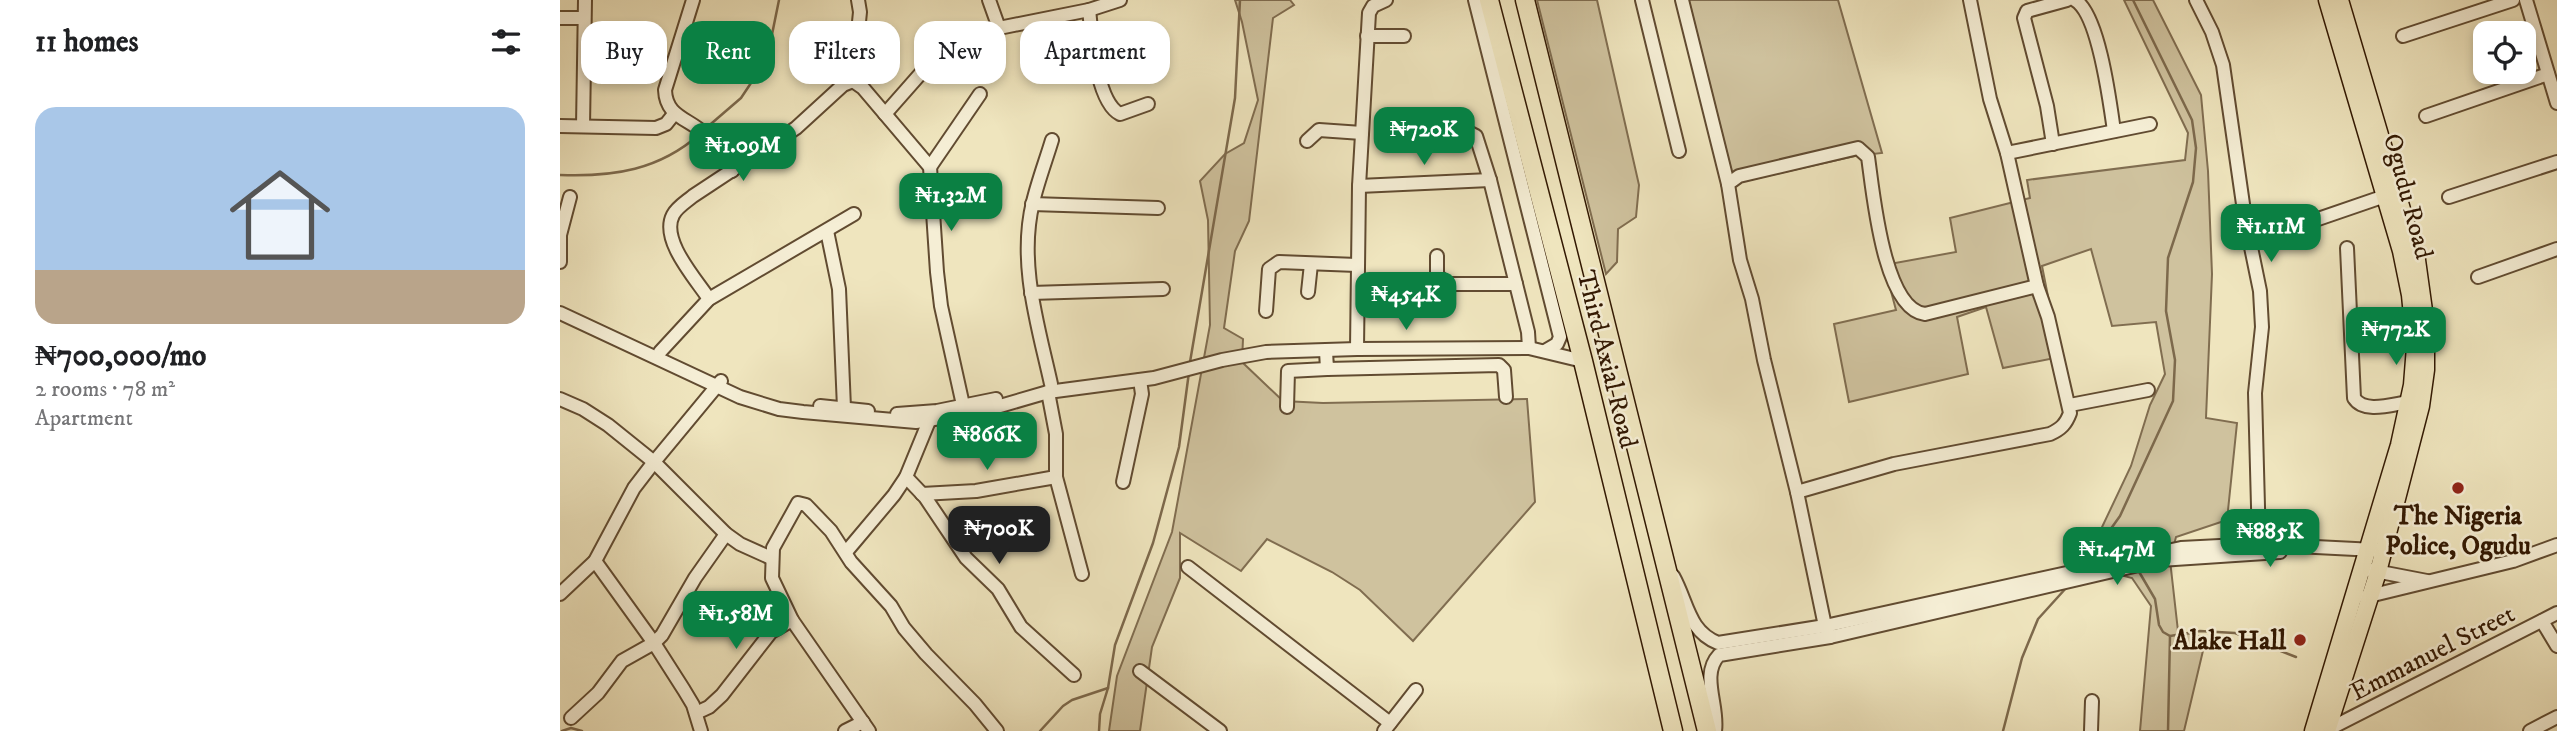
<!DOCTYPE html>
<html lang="en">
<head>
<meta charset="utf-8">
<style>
	:root { --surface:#fff; --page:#f2f2f2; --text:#202124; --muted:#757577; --accent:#0b8043 }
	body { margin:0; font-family:"IM FELL DW Pica",serif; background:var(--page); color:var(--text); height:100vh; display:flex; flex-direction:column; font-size:26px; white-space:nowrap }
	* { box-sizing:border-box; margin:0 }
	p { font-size:23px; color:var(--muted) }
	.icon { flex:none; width:38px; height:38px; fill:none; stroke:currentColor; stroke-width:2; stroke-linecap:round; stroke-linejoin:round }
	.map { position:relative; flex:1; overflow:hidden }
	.sheet { display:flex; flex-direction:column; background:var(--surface); width:560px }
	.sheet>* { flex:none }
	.banner { position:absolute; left:21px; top:21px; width:665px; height:63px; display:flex; gap:14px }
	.tools { position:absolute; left:1913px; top:21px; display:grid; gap:14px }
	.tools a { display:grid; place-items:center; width:63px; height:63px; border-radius:14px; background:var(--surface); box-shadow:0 4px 10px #0003; font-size:35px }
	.price { position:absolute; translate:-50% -60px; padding:0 16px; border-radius:14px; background:var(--accent); color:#fff; font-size:23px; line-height:46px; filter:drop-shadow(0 2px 4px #0008) }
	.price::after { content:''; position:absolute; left:50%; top:42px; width:21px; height:16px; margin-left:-10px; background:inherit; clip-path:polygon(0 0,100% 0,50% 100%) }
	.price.selected { background:#222; color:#fff }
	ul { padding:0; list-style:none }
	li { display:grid; align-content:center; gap:14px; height:371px; padding:0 35px }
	li span { display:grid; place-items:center; height:217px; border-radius:21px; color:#555 }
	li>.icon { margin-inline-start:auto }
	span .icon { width:126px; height:126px; fill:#fffc; stroke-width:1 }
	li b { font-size:30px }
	h2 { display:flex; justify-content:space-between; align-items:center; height:84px; padding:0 35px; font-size:30px }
	.pill { padding:0 24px; border-radius:21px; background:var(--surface); box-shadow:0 4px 10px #0003; font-size:24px; line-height:63px }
	.pill.selected { background:var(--accent); color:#fff }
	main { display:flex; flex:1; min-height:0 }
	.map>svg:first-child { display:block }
	.green { fill:#cfc29e; stroke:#806d50; stroke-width:2 }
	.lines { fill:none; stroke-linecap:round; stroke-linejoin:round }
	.stream { stroke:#7d694c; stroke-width:2.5 }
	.minor-casing { stroke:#614b31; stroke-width:16 }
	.major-casing { stroke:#321802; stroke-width:19 }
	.highway-casing { stroke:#321802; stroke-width:21 }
	.minor { stroke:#f5eed5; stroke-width:12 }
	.major { stroke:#efe5be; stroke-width:16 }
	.highway { stroke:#efe5be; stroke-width:18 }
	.poi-dot { fill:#8f2418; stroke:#f5eed5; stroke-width:2.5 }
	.labels { text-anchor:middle; stroke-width:5; stroke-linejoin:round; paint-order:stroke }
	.street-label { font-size:26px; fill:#321802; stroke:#f5eed5 }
	.poi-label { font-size:26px; font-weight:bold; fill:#321802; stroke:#f5eed5 }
</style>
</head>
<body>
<main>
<section class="sheet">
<h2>11 homes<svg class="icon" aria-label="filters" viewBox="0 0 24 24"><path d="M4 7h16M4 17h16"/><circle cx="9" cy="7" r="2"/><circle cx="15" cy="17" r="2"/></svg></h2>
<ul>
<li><span style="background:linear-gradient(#a9c7e8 75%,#b9a48a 0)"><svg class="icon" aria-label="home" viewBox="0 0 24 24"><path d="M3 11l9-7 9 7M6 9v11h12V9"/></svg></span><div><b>₦700,000/mo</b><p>2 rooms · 78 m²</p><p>Apartment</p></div></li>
</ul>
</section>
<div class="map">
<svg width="1997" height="731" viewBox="0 0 1997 731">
	<rect width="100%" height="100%" fill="#efe5be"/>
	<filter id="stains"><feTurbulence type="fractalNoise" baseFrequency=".00286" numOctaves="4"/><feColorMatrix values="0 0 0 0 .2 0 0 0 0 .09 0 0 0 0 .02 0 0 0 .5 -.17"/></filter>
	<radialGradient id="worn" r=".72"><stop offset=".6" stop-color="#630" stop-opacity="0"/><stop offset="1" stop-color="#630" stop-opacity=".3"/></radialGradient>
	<!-- green -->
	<g class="green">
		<path d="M675,0H730L734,5L713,18L689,221L675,251L664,328L683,339L682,362L723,401L763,403L967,399L975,502L853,641L800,590L772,572L707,539L681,571L620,533V578L592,647L580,731H549L557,676L612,532L650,325L648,220L640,181L665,154L684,143L698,100L682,22Z"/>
		<path d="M977,0H1037L1079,185L1076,217L1058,229L1057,262L1046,274Z"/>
		<path d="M1118,0H1278L1322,153L1295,156L1185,181L1160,178Z"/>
		<path d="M1564,0H1593L1641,95L1648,171L1652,274L1646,418L1677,423L1667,520L1616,537L1610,560L1618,631L1646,638L1624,731H1580L1591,606L1572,578L1542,570L1521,585L1510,569L1534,544L1571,466L1590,405L1605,374L1596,322L1552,326L1531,249L1482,266L1500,357L1443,368L1426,307L1397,317L1408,374L1289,402L1274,324L1336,310L1324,265L1396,252L1390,218L1470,198L1467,180L1625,160L1628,133Z"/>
	</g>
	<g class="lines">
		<!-- stream -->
		<g class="stream">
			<path d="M145,129L181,98L207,59L219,0"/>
			<path d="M0,175C54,177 99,170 140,134"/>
			<path d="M630,362L675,98L680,0"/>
			<path d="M1541,544L1559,556"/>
			<path d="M1525,565L1560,516L1613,401L1615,360L1606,311L1608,258L1633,182L1636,148L1632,120L1573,0"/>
			<path d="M1578,570L1595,599L1599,625L1603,632L1610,636L1640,631L1675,633L1736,657"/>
			<path d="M2,731L11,728L22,731"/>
			<path d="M480,731L503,706L512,700L548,688"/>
			<path d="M539,731L540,714L548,688L555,645L593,543L619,447L629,372"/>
			<path d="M1443,731L1462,658L1478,619L1507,587"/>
			<path d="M1608,731L1610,636"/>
		</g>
		<!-- minor casing -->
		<g class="minor-casing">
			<g id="minor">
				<path d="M133,0L105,90C106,117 128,118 145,134C156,145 164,158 172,171"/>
				<path d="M298,0L300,12L293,81L303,88L370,167L377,272L381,306L405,414"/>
				<path d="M429,0L439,28"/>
				<path d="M915,0L1000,337L997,344L985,351"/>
				<path d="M1082,0L1119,151"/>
				<path d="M1122,0L1168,184"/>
				<path d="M1515,0C1539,14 1550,103 1554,131"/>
				<path d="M1636,0L1652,32L1663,65L1685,218L1700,291L1702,327L1695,393L1699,544"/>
				<path d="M1966,0L1997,103"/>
				<path d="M529,10C532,35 536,102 560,114L588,104"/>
				<path d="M0,18H24"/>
				<path d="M807,36H844"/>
				<path d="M1843,36L1953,0"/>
				<path d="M325,114L362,72L395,44L439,28L529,10L560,0"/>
				<path d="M1866,116L1988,74"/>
				<path d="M888,122L916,136L930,180L968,332L969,348"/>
				<path d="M0,126L96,128L106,124L114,114"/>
				<path d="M23,126L25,0"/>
				<path d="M747,141L759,130L802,133"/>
				<path d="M1493,144L1487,106L1464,18L1467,11L1507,0"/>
				<path d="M1447,153L1590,124"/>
				<path d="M370,167L420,94"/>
				<path d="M799,186L930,180"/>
				<path d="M1889,197L1997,162"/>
				<path d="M472,204L598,208"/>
				<path d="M1726,230L1825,196"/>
				<path d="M267,231L279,289L284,408"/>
				<path d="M1787,248L1794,398C1804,414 1833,404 1849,402"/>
				<path d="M877,256V275L883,281L890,284H956"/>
				<path d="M0,262V235L10,197"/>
				<path d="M1918,277L1997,249"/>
				<path d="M748,292L751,264"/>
				<path d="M471,293L603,289"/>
				<path d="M149,299C136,279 100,240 113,215C117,207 126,202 133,196L236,128L283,85L293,81"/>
				<path d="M706,311L709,269L719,262L797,265"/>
				<path d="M0,313L180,397L219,409L243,412L356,422L423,411L488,392L594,378L662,360L706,352L797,349L969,348L1023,361"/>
				<path d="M797,349L799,186L809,13L813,6L826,0"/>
				<path d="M766,351L767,369L939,365L944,370L946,397"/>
				<path d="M100,352L149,299L294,214"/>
				<path d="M491,384C478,325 458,263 473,202C478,181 486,160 492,140"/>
				<path d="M488,392L496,434V477L522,574"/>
				<path d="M0,399L23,409L48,425L94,462L166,534L180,544L211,558"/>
				<path d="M1510,405L1588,390"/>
				<path d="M260,406L308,411"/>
				<path d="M727,407L728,371L767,369"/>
				<path d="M337,414L377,411L436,399"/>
				<path d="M346,477L365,497L406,558L438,589L461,627L514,675"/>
				<path d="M563,482L582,394L580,380"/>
				<path d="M1237,492L1334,464L1490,434C1501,429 1506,424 1510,413L1488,317L1477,286L1447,153L1430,99L1410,0"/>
				<path d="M362,494L416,491L496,477"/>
				<path d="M286,552L334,495L346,477L369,421"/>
				<path d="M35,561L94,643L124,690L133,705L141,731"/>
				<path d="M628,567L830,723"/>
				<path d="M1810,570L1867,581"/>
				<path d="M1113,576C1128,603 1128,631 1158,643L1265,626L1621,548L1699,544L1815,550"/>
				<path d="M0,594L35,561L74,488L94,462L161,381"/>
				<path d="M1805,597L1953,561L1997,545"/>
				<path d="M1982,621L1997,646"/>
				<path d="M1270,637L1265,626L1237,492L1204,360L1192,299L1180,260L1168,184L1179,176L1298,148L1308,157C1313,191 1323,309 1365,314L1477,286"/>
				<path d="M580,671L660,731"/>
				<path d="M136,713L149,707L162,695L211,632L232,620"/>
				<path d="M11,718L38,693L62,661L94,643L102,635L135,578L166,534"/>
				<path d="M1767,730L1997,613"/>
				<path d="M285,731L303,722"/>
				<path d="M309,731L232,620L212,578L213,548L238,503L246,505L271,531L291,562L331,606L344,628L366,654L415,704L437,731"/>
				<path d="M824,731L856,690"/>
				<path d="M1155,731C1159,706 1140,675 1159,655L1270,637L1600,560L1720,552"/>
				<path d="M1531,731L1532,701"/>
				<path d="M1970,731L1997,717"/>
			</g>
		</g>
		<!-- major casing -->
		<g class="major-casing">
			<g id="major">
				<path d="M1753,731L1839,445L1852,385L1855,347L1850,295L1841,251L1767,0"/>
				<path d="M1767,731L1818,572L1861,406L1866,370V325L1857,260L1780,0"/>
			</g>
		</g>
		<!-- highway casing -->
		<g class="highway-casing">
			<g id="highway">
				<path d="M929,0L1023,361L1113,731"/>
				<path d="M965,0L1147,731"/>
			</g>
		</g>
		<!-- minor -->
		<use href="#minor" class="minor"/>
		<!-- major -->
		<use href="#major" class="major"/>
		<!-- highway -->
		<use href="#highway" class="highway"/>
	</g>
	<!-- markers -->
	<g class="poi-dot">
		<circle cx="1898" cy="488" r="7"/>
		<circle cx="1740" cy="640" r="7"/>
	</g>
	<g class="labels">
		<!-- street labels -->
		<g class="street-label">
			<text transform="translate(1849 196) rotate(75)" y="9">Ogudu Road</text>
			<text transform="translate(1048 359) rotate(76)" y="9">Third Axial Road</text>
			<text transform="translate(1872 652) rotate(-27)" y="9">Emmanuel Street</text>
		</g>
		<!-- poi labels -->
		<g class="poi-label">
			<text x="1898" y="524">The Nigeria<tspan x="1898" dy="30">Police, Ogudu</tspan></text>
			<text x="1726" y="649" text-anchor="end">Alake Hall</text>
		</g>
	</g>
	<rect width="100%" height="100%" filter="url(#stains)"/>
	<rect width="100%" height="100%" fill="url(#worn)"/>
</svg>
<div class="tools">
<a><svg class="icon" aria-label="locate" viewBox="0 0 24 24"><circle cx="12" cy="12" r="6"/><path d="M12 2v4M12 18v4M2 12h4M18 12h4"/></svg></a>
</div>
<b class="price" style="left:864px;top:167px">₦720K</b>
<b class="price" style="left:183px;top:183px">₦1.09M</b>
<b class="price" style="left:391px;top:233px">₦1.32M</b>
<b class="price" style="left:1711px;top:264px">₦1.11M</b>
<b class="price" style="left:846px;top:332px">₦454K</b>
<b class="price" style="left:1836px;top:367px">₦772K</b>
<b class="price" style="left:427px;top:472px">₦866K</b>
<b class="price selected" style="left:439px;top:566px">₦700K</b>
<b class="price" style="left:1710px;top:569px">₦885K</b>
<b class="price" style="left:1557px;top:587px">₦1.47M</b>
<b class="price" style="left:176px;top:651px">₦1.58M</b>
<div class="banner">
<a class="pill">Buy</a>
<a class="pill selected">Rent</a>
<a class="pill">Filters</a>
<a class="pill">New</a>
<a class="pill">Apartment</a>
</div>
</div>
</main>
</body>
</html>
